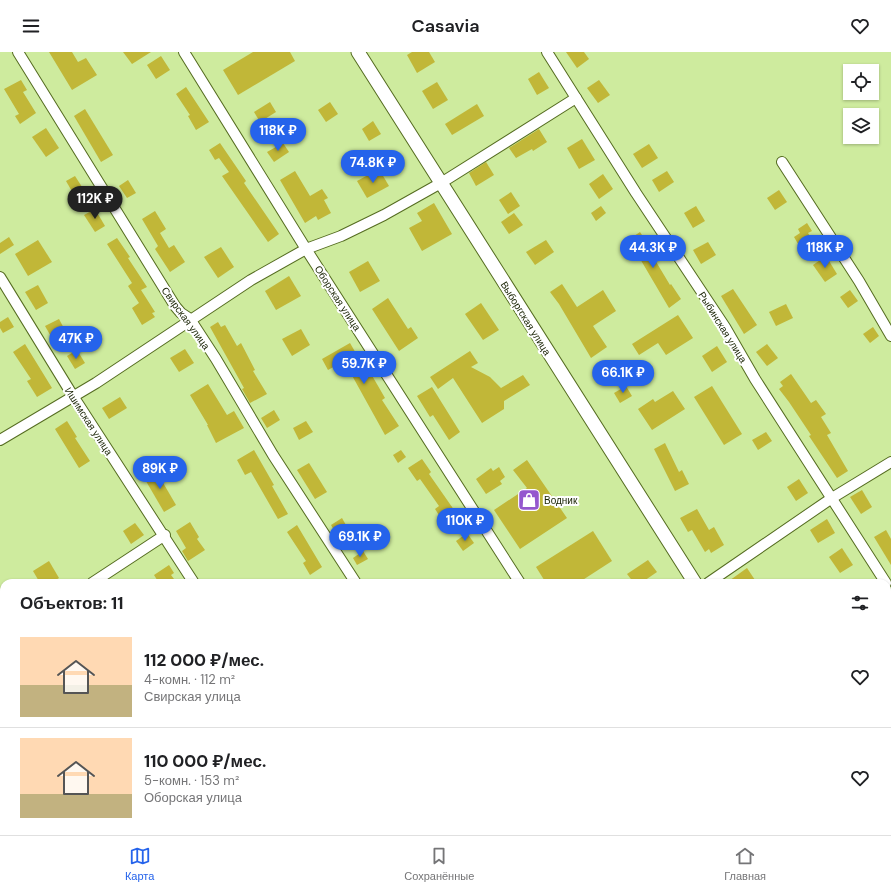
<!DOCTYPE html>
<html lang="ru">
<head>
<meta charset="utf-8">
<style>
	:root { --surface:#fff; --page:#f2f2f2; --text:#202124; --muted:#757577; --line:#e0e0e0; --accent:#2563eb }
	body { margin:0; font-family:"DM Sans",sans-serif; background:var(--page); color:var(--text); height:100vh; display:flex; flex-direction:column; font-size:15px; white-space:nowrap }
	* { box-sizing:border-box; margin:0 }
	p { font-size:13px; color:var(--muted) }
	.icon { flex:none; width:22px; height:22px; fill:none; stroke:currentColor; stroke-width:2; stroke-linecap:round; stroke-linejoin:round }
	.map { position:relative; flex:1; overflow:hidden }
	.panel { position:absolute; left:0px; top:527px; width:891px; height:256px; display:flex; flex-direction:column; background:var(--surface); border-radius:12px 12px 0 0; box-shadow:0 1px 3px #0004 }
	.panel>* { flex:none }
	.fabs { position:absolute; left:843px; top:12px; display:grid; gap:8px }
	.fabs a { display:grid; place-items:center; width:36px; height:36px; border-radius:0px; background:var(--surface); box-shadow:0 1px 3px #0004; font-size:20px }
	.price { position:absolute; translate:-50% -34px; padding:0 9px; border-radius:14px; background:var(--accent); color:#fff; font-size:13px; line-height:26px; filter:drop-shadow(0 1px 2px #0008) }
	.price::after { content:''; position:absolute; left:50%; top:24px; width:12px; height:9px; margin-left:-6px; background:inherit; clip-path:polygon(0 0,100% 0,50% 100%) }
	.price.active { background:#222; color:#fff }
	ul { padding:0; list-style:none }
	li { display:flex; align-items:center; gap:12px; height:100px; padding:0 20px }
	li+li { border-top:1px solid var(--line) }
	li span { display:grid; place-items:center; flex:none; width:112px; height:80px; border-radius:0px; color:#555 }
	li>.icon { margin-inline-start:auto }
	span .icon { width:48px; height:48px; fill:#fffc; stroke-width:1 }
	li b { font-size:17px }
	h2 { display:flex; justify-content:space-between; align-items:center; height:48px; padding:0 20px; font-size:17px }
	header { display:flex; justify-content:space-between; align-items:center; height:52px; padding:0 20px; background:var(--surface); font-size:18px; font-weight:600 }
	.dock { display:flex; justify-content:space-around; align-items:center; height:56px; border-top:1px solid var(--line); background:var(--surface); font-size:11px; color:var(--muted) }
	.dock a { display:grid; justify-items:center; gap:2px }
	.dock .active { color:var(--accent) }
	.map>svg:first-child { display:block }
	.building { fill:#c1b738 }
	.lines { fill:none; stroke-linecap:round; stroke-linejoin:round }
	.service-casing { stroke:#556c21; stroke-width:7 }
	.minor-casing { stroke:#556c21; stroke-width:12 }
	.tertiary-casing { stroke:#556c21; stroke-width:15 }
	.service { stroke:#fff; stroke-width:5 }
	.minor { stroke:#fff; stroke-width:10 }
	.tertiary { stroke:#fff; stroke-width:13 }
	.labels { text-anchor:middle; stroke-width:4; stroke-linejoin:round; paint-order:stroke }
	.street-label { font-size:10px; fill:#192304; stroke:#fff }
	.poi-label { font-size:10px; fill:#192304; stroke:#fff; text-anchor:start }
</style>
</head>
<body>
<header><svg class="icon" aria-label="menu" viewBox="0 0 24 24"><path d="M4 6h16M4 12h16M4 18h16"/></svg>Casavia<svg class="icon" aria-label="heart" viewBox="0 0 24 24"><path d="M12 20l-8-8c-3-5 5-10 8-4 3-6 11-1 8 4z"/></svg></header>
<div class="map">
<svg width="891" height="783" viewBox="0 0 891 783">
	<rect width="100%" height="100%" fill="#ceeb9e"/>
	<!-- building -->
	<g class="building">
		<path d="M49,0H72L78,10L86,6L97,23L72,38Z"/>
		<path d="M123,0H151L132,12Z"/>
		<path d="M253,0H290L295,9L238,43L223,18Z"/>
		<path d="M412,0H429L435,10L417,21L407,3Z"/>
		<path d="M566,0H584L589,7L577,16Z"/>
		<path d="M161,4L170,18L156,27L147,13Z"/>
		<path d="M539,20L549,36L537,43L528,27Z"/>
		<path d="M21,28L27,38L23,40L36,61L20,72L15,64L19,62L4,37Z"/>
		<path d="M599,28L610,43L598,51L587,36Z"/>
		<path d="M437,30L448,48L433,57L422,39Z"/>
		<path d="M186,35L209,70L196,78L188,64L190,63L176,42Z"/>
		<path d="M270,50L276,60L260,70L254,60Z"/>
		<path d="M330,50L338,62L326,70L318,58Z"/>
		<path d="M477,52L484,64L452,83L445,72Z"/>
		<path d="M85,57L113,103L101,110L74,64Z"/>
		<path d="M373,69L381,82L369,89L362,77Z"/>
		<path d="M46,76L59,96L46,105L32,85Z"/>
		<path d="M539,77L547,90L533,99L532,97L516,106L509,96Z"/>
		<path d="M582,87L595,108L579,117L567,96Z"/>
		<path d="M220,91L246,129L244,131L279,182L268,190L222,124L229,120L219,106L215,108L209,98Z"/>
		<path d="M283,91L289,100L274,110L267,100Z"/>
		<path d="M649,92L658,106L642,116L633,102Z"/>
		<path d="M486,110L494,123L476,134L469,121Z"/>
		<path d="M379,117L389,134L367,146L357,129Z"/>
		<path d="M295,119L310,144L322,137L328,146L324,148L331,161L318,168L316,164L305,171L280,128Z"/>
		<path d="M667,119L674,130L659,140L652,128Z"/>
		<path d="M603,122L613,137L599,147L589,132Z"/>
		<path d="M75,124L84,138L74,143L66,129Z"/>
		<path d="M128,128L136,141L127,146L119,134Z"/>
		<path d="M779,138L787,150L775,158L767,146Z"/>
		<path d="M511,140L520,154L508,162L499,148Z"/>
		<path d="M434,151L452,182L422,199L409,176L422,169L417,161Z"/>
		<path d="M601,154L606,161L596,169L591,161Z"/>
		<path d="M696,154L705,169L693,176L684,161Z"/>
		<path d="M95,157L105,174L95,180L84,163Z"/>
		<path d="M155,159L166,177L160,181L169,196L174,193L185,210L170,220L155,197L158,194L142,167Z"/>
		<path d="M514,161L523,173L509,182L501,170Z"/>
		<path d="M807,171L812,179L808,181L813,189L801,197L794,185L800,181L798,177Z"/>
		<path d="M640,180L651,197L649,198L670,233L671,232L681,247L669,256L639,205L636,206L625,190Z"/>
		<path d="M9,185L14,193L0,202V191Z"/>
		<path d="M117,186L130,205L128,206L147,235L141,238L155,260L152,261L155,265L142,273L132,256L139,251L128,234L132,231L107,192Z"/>
		<path d="M38,188L52,210L28,224L15,202Z"/>
		<path d="M546,188L554,200L535,213L526,200Z"/>
		<path d="M708,190L716,203L701,212L693,198Z"/>
		<path d="M221,195L234,215L218,226L204,205Z"/>
		<path d="M826,204L837,222L825,230L813,213Z"/>
		<path d="M368,209L380,229L360,240L349,220Z"/>
		<path d="M289,224L301,244L276,258L265,239Z"/>
		<path d="M562,232L577,255L603,238L616,259L593,274L607,295L591,306L559,252L550,240Z"/>
		<path d="M38,233L48,251L36,258L25,240Z"/>
		<path d="M733,237L757,273L744,282L721,244Z"/>
		<path d="M850,238L858,249L848,256L840,245Z"/>
		<path d="M388,246L408,277L411,275L418,286L399,299L372,257Z"/>
		<path d="M481,251L499,278L483,288L465,262Z"/>
		<path d="M786,252L793,266L776,274L769,260Z"/>
		<path d="M678,263L693,286L666,303L658,291L639,303L632,292Z"/>
		<path d="M8,265L14,275L3,281L0,276V270Z"/>
		<path d="M59,267L66,280L53,288L45,274Z"/>
		<path d="M218,270L221,275L225,273L237,294L241,291L255,318L253,319L267,342L250,351L242,337L244,336L210,275Z"/>
		<path d="M873,275L879,284L870,291L863,282Z"/>
		<path d="M301,277L310,293L292,304L282,287Z"/>
		<path d="M350,291L361,310L363,308L385,346L382,348L399,374L385,383L344,309L328,318L322,307Z"/>
		<path d="M25,292L52,336L37,345L27,329L31,327L13,300Z"/>
		<path d="M767,292L778,306L767,314L756,300Z"/>
		<path d="M717,294L727,310L712,320L702,304Z"/>
		<path d="M185,297L194,311L179,320L170,306Z"/>
		<path d="M77,298L85,311L75,317L67,304Z"/>
		<path d="M470,299L478,311L471,315L490,325L501,336L523,323L530,333L504,349V357L482,371L453,326L438,337L430,325Z"/>
		<path d="M791,322L811,351L816,348L826,362L821,365L831,381L827,383L848,419L837,426L809,384L811,383L789,350L779,337L783,334L780,330Z"/>
		<path d="M208,332L227,363L234,359L244,376L216,391L207,373H208L190,343Z"/>
		<path d="M626,334L632,344L620,351L614,341Z"/>
		<path d="M712,334L742,382L724,393L694,345Z"/>
		<path d="M432,335L460,380L449,388L433,363L430,365L417,344Z"/>
		<path d="M673,339L685,357L652,378L638,357L653,347L655,350Z"/>
		<path d="M120,345L127,356L109,367L102,356Z"/>
		<path d="M274,358L280,368L267,376L261,366Z"/>
		<path d="M67,369L77,385L75,386L90,409L79,416L55,377Z"/>
		<path d="M306,369L313,380L299,388L293,376Z"/>
		<path d="M766,380L772,389L758,398L752,388Z"/>
		<path d="M665,391L679,420L682,418L689,432L675,439L654,397Z"/>
		<path d="M254,398L274,433L272,434L288,462L278,467L251,420L245,423L237,408Z"/>
		<path d="M401,398L406,405L398,411L393,403Z"/>
		<path d="M422,407L431,420L429,422L459,465L446,474L435,457L439,454L420,427L417,429L408,416Z"/>
		<path d="M527,408L567,466L520,497L494,458L527,436L513,418Z"/>
		<path d="M309,411L327,440L315,447L297,418Z"/>
		<path d="M499,415L505,425L500,429L502,432L486,442L476,427L491,416L493,419Z"/>
		<path d="M155,417L176,453L164,460L143,424Z"/>
		<path d="M799,427L808,441L796,449L787,435Z"/>
		<path d="M862,438L872,455L861,462L850,445Z"/>
		<path d="M697,457L709,478L714,475L724,493L711,501L709,497L705,500L692,478L688,480L680,466Z"/>
		<path d="M342,466L351,482L340,489L331,473Z"/>
		<path d="M827,467L835,481L818,491L810,478Z"/>
		<path d="M190,470L199,485L197,487L205,498L188,509L182,499L186,496L176,479Z"/>
		<path d="M135,471L144,483L131,492L123,479Z"/>
		<path d="M297,473L322,515L310,523L303,511L306,509L287,480Z"/>
		<path d="M886,478L891,487V513L874,485Z"/>
		<path d="M593,479L612,509L578,531H546L536,515Z"/>
		<path d="M467,481L474,491L463,499L456,489Z"/>
		<path d="M842,496L853,513L840,521L829,505Z"/>
		<path d="M363,499L368,507L357,513L353,506Z"/>
		<path d="M648,508L657,520L641,531H634L627,522Z"/>
		<path d="M49,509L59,526L51,531H40L33,519Z"/>
		<path d="M169,513L174,521L171,523L177,531H159L154,523Z"/>
		<path d="M747,516L757,531H726Z"/>
	</g>
	<g class="lines">
		<!-- service casing -->
		<g class="service-casing">
			<path id="service" d="M457,783L459,779"/>
		</g>
		<!-- minor casing -->
		<g class="minor-casing">
			<g id="minor">
				<path d="M18,0L175,254L181,261L190,267L216,307L273,403L356,531"/>
				<path d="M184,0L306,197L520,531"/>
				<path d="M547,0L636,141L725,275L755,327L886,531"/>
				<path d="M782,110L859,229L891,284"/>
				<path d="M0,225L73,344L194,531"/>
				<path d="M0,388L96,331L251,228L306,197L341,184L384,163L441,131L576,46"/>
				<path d="M92,531L165,483"/>
				<path d="M708,531L832,446L891,410"/>
				<path d="M186,779L188,783"/>
				<path d="M347,779L350,783"/>
				<path d="M512,779L515,783"/>
				<path d="M678,779L680,783"/>
				<path d="M324,783L330,779"/>
			</g>
		</g>
		<!-- tertiary casing -->
		<g class="tertiary-casing">
			<g id="tertiary">
				<path d="M358,0L695,531"/>
				<path d="M859,779L862,783"/>
			</g>
		</g>
		<!-- service -->
		<use href="#service" class="service"/>
		<!-- minor -->
		<use href="#minor" class="minor"/>
		<!-- tertiary -->
		<use href="#tertiary" class="tertiary"/>
	</g>
	<!-- icons -->
	<defs>
		<g id="shop-square" transform="scale(1.15)"><rect x="-9" y="-9" width="18" height="18" rx="4" fill="#9457ce" stroke="#fff"/><path d="M-5-2.5h2.3a2.7 3.5 0 0 1 5.4 0H5L5.5 6h-11ZM-1.5-2.5h3a1.5 2.3 0 0 0-3 0Z" fill="#fff"/></g>
	</defs>
	<g fill-rule="evenodd">
		<use href="#shop-square" x="529" y="448"/>
	</g>
	<g class="labels">
		<!-- street labels -->
		<g class="street-label">
			<text transform="translate(338 246) rotate(57)" y="4">Оборская улица</text>
			<text transform="translate(186 266) rotate(54)" y="4">Свирская улица</text>
			<text transform="translate(526 266) rotate(58)" y="4">Выборгская улица</text>
			<text transform="translate(723 275) rotate(58)" y="4">Рыбинская улица</text>
			<text transform="translate(89 369) rotate(57)" y="4">Ишимская улица</text>
		</g>
		<!-- poi labels -->
		<g class="poi-label">
			<text x="544" y="452">Водник</text>
		</g>
	</g>
</svg>
<div class="fabs">
<a><svg class="icon" aria-label="locate" viewBox="0 0 24 24"><circle cx="12" cy="12" r="6"/><path d="M12 2v4M12 18v4M2 12h4M18 12h4"/></svg></a>
<a><svg class="icon" aria-label="layers" viewBox="0 0 24 24"><path d="M12 4l9 5-9 5-9-5zM3 14l9 5 9-5"/></svg></a>
</div>
<b class="price" style="left:278px;top:100px">118K ₽</b>
<b class="price" style="left:373px;top:132px">74.8K ₽</b>
<b class="price active" style="left:95px;top:168px">112K ₽</b>
<b class="price" style="left:653px;top:217px">44.3K ₽</b>
<b class="price" style="left:825px;top:217px">118K ₽</b>
<b class="price" style="left:76px;top:308px">47K ₽</b>
<b class="price" style="left:364px;top:333px">59.7K ₽</b>
<b class="price" style="left:623px;top:342px">66.1K ₽</b>
<b class="price" style="left:160px;top:438px">89K ₽</b>
<b class="price" style="left:465px;top:490px">110K ₽</b>
<b class="price" style="left:360px;top:506px">69.1K ₽</b>
<section class="panel">
<h2>Объектов: 11<svg class="icon" aria-label="filters" viewBox="0 0 24 24"><path d="M4 7h16M4 17h16"/><circle cx="9" cy="7" r="2"/><circle cx="15" cy="17" r="2"/></svg></h2>
<ul>
<li><span style="background:linear-gradient(#ffd9b3 60%,#c2b280 0)"><svg class="icon" aria-label="home" viewBox="0 0 24 24"><path d="M3 11l9-7 9 7M6 9v11h12V9"/></svg></span><div><b>112 000 ₽/мес.</b><p>4-комн. · 112 m²</p><p>Свирская улица</p></div><svg class="icon" aria-label="heart" viewBox="0 0 24 24"><path d="M12 20l-8-8c-3-5 5-10 8-4 3-6 11-1 8 4z"/></svg></li>
<li><span style="background:linear-gradient(#ffd9b3 70%,#c2b280 0)"><svg class="icon" aria-label="home" viewBox="0 0 24 24"><path d="M3 11l9-7 9 7M6 9v11h12V9"/></svg></span><div><b>110 000 ₽/мес.</b><p>5-комн. · 153 m²</p><p>Оборская улица</p></div><svg class="icon" aria-label="heart" viewBox="0 0 24 24"><path d="M12 20l-8-8c-3-5 5-10 8-4 3-6 11-1 8 4z"/></svg></li>
</ul>
</section>
</div>
<nav class="dock">
<a class="active"><svg class="icon" aria-label="map" viewBox="0 0 24 24"><path d="M3 6l6-2 6 2 6-2v14l-6 2-6-2-6 2zM9 4v14M15 6v14"/></svg>Карта</a>
<a><svg class="icon" aria-label="saved" viewBox="0 0 24 24"><path d="M7 4h10v16l-5-4-5 4z"/></svg>Сохранённые</a>
<a><svg class="icon" aria-label="home" viewBox="0 0 24 24"><path d="M3 11l9-7 9 7M6 9v11h12V9"/></svg>Главная</a>
</nav>
</body>
</html>
